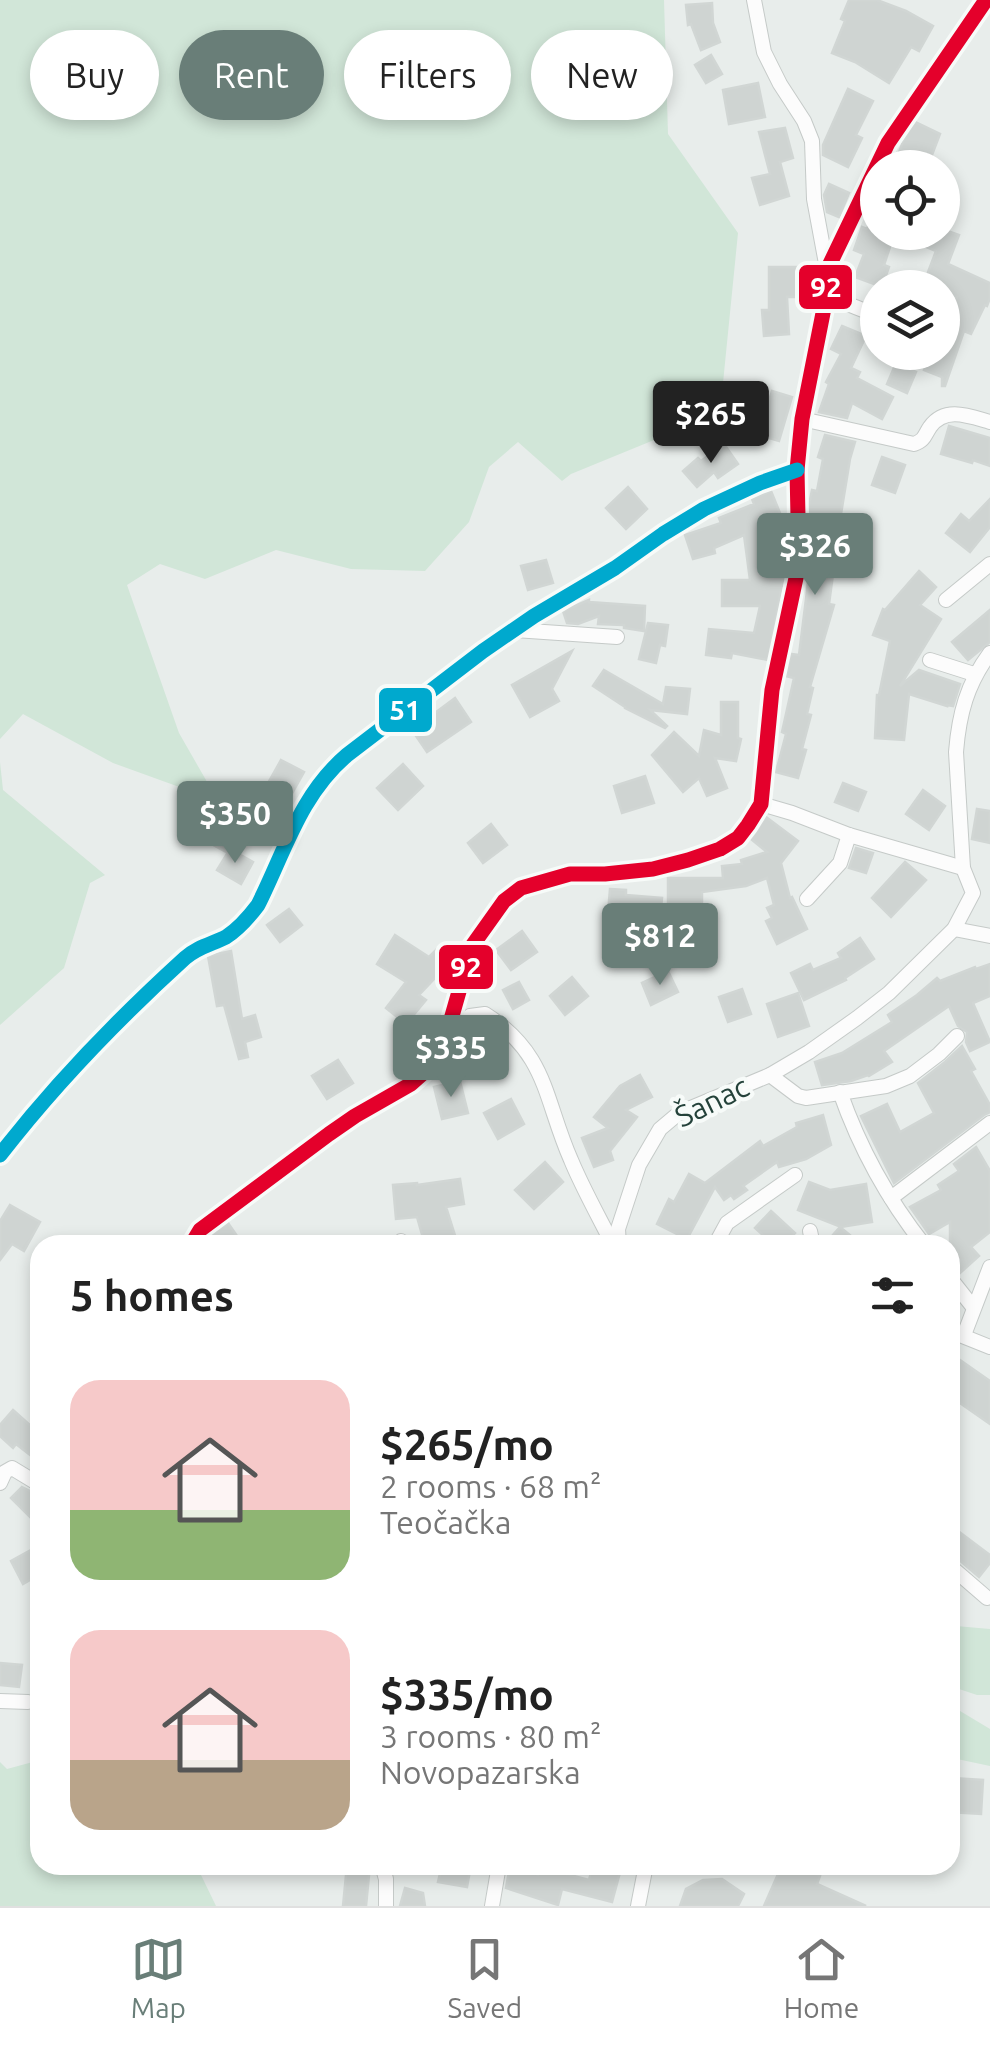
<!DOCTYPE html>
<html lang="en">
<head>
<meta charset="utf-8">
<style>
	:root { --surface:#fff; --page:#f6f6f6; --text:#222; --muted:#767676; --line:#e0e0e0; --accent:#697e78 }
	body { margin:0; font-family:Ubuntu,sans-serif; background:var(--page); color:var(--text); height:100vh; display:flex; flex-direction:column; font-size:38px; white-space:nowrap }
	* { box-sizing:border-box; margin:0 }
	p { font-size:32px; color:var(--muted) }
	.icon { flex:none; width:55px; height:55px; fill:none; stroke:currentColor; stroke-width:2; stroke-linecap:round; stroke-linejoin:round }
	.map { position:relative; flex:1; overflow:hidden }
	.side { position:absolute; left:30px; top:1235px; width:930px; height:640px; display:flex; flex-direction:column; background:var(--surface); border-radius:30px; box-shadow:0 5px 15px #0003 }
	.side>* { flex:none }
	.banner { position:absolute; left:30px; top:30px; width:930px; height:90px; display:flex; gap:20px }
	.tools { position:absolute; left:860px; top:150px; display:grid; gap:20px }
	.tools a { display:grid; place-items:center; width:100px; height:100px; border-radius:50%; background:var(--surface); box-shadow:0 5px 15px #0003; font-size:50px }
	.price { position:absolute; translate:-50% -85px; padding:0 22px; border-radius:10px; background:var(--accent); color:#fff; font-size:32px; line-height:65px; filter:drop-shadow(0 2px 5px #0008) }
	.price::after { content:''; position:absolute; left:50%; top:60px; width:30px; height:22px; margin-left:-15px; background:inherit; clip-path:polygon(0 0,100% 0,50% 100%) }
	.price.current { background:#222; color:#fff }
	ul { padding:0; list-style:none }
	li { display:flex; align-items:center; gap:30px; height:250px; padding:0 40px }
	li span { display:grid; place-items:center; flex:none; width:280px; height:200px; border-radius:30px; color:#555 }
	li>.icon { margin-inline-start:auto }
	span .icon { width:120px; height:120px; fill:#fffc; stroke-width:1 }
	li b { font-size:42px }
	h2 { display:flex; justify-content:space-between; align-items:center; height:120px; padding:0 40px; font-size:42px }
	.pill { padding:0 35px; border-radius:45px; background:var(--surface); box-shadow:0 5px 15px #0003; font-size:35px; line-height:90px }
	.pill.current { background:var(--accent); color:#fff }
	.tabs { display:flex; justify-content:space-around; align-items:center; height:140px; border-top:2px solid var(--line); background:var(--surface); font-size:28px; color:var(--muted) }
	.tabs a { display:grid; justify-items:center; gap:5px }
	.tabs .current { color:var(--accent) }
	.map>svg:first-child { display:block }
	.green { fill:#d1e6d8 }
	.building { fill:#cfd4d2; stroke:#d1d6d4; stroke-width:2.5 }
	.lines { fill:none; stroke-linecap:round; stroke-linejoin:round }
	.minor-casing { stroke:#c5cac8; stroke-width:16 }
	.minor { stroke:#fcfcfc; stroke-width:14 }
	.bus-1-casing { stroke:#f7fbf9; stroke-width:22 }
	.bus-2-casing { stroke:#f7fbf9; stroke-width:22 }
	.bus-1 { stroke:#e4002b; stroke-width:15 }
	.bus-2 { stroke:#00a9ce; stroke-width:15 }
	.labels { text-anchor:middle; stroke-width:8; stroke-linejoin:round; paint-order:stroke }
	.street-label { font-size:30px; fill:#24423a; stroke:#f7fbf9 }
	.line-badge { stroke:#f7fbf9; stroke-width:4 }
	.badge-label { font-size:28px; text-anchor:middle; font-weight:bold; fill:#fff }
</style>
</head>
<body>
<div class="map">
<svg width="990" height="1906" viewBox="0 0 990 1906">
	<rect width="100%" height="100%" fill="#e8edeb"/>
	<!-- green -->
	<g class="green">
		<path d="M0,0H664L668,134L738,233L720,413L571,474L562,481L518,442L489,467L469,522L425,571L351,569L276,550L205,579L160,564L127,585L179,733L218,801L113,763L23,714L0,739Z"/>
		<path d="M0,762L3,790L105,875L90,883L64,968L0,1025Z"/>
		<path d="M950,1621L956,1626L990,1629V1695H977L950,1686Z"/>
		<path d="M950,1705L990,1729V1766L957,1759L950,1749Z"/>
		<path d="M40,1760V1865H200L201,1875L216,1906H0V1762L7,1769Z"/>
	</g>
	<!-- building -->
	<g class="building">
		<path d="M849,0H877L906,11L933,26L919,51L911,47L889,83L855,62L832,53L845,21L841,19Z"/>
		<path d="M712,3L713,23L720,42L701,50L691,24L688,25L686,5Z"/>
		<path d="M711,55L722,74L706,83L695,65Z"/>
		<path d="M758,83L765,117L729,124L723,90Z"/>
		<path d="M848,89L873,101L856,135L862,138L848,167L823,155V145Z"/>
		<path d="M915,122L940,134L927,168H893L904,139Z"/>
		<path d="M785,128L793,158L780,162L789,196L760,205L752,178L770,174L759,132Z"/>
		<path d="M829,184L849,193L839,217L827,212L824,195Z"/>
		<path d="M877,205L878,232H895L884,265L889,267L882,287L855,277L864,254L854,250L862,227L867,229Z"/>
		<path d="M942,229L959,235L948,264L990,283V298L987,306L985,305L971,334L964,331L945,386H942V377L924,370L930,352H942V328L957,297L942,292V288H922L936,251L924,246L929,232H942Z"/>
		<path d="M769,267H808V297H787L789,334L764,336L762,310H769Z"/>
		<path d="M842,326L866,336L851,368L860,372L857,378L893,397L882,419L852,403L847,418L819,412L829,384L826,382L841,354L831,349Z"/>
		<path d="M896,363L916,372L907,393L887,384Z"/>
		<path d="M772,391L792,397L779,441L759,435Z"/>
		<path d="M949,426L990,438V466L973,460L972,463L941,454Z"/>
		<path d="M825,435L855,442L850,459L840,520L832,519L836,552L829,604L834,605L810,687L813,688L807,714L811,715L802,749L806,750L798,778L776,772L786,734L782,732L794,678L786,676L791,654L799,655L810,567L816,568L808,510L812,490L817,491L823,459L818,457Z"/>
		<path d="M724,444L738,464L718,478L714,472L697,487L683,471L698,458L701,461Z"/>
		<path d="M882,457L905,465L895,493L872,485Z"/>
		<path d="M628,487L647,509L626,529L606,508Z"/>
		<path d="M771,491L782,518L770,523L777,573L784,574L768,660L732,653L731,658L706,655L709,629L754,633L760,606H722V580H750L744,535L714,548L715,553L693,559L685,535L721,523L719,518L754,504L752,499Z"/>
		<path d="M990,499V527L970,552L946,533L961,514L969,521Z"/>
		<path d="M546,560L553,583L528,590L521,566Z"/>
		<path d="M919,571L936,587L920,605L941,619L900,686L919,670L960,684L953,706L947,705V706L909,694L904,740L875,738L877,695H879L890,641L873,635L883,609L885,610Z"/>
		<path d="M589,600V602L645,606L644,631L624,628V625L598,624L599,616L578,624L567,623L563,611Z"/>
		<path d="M990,610V642L968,660L952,642Z"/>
		<path d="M648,623L668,625L665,646L660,645L656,663L639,659Z"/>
		<path d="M572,651L552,689L559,701L530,717L512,685Z"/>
		<path d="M604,670L663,704L666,687L690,689L687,714L650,710L667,726L665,728L625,708V707L593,686Z"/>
		<path d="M455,698L471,722L427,752L412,730Z"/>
		<path d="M721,702H738V738L741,739L736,761L715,758L727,788L707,796L699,778L683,792L652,755L674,732L699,756L704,730L721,735Z"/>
		<path d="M281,760L304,772L290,797L267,785Z"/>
		<path d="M403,764L423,786L398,810L377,788Z"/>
		<path d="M645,776L654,803L622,813L614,786Z"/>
		<path d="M843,783L866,792L858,811L835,802Z"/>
		<path d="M923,790L945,806L929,830L906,814Z"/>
		<path d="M234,808L250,820L226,852L193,834L205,811L225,821Z"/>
		<path d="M977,809L990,811V843L972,839Z"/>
		<path d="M766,817L798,841L781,863L790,898L792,897L807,929L777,944L766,921L772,918L767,908L774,905L767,878L746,886L702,892V908H668V878H723L722,866L742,864L741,860L767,852L751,839Z"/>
		<path d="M491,824L507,845L483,863L468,843Z"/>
		<path d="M856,848L873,853L866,873L849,868Z"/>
		<path d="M230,849L253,862L241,884L217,870Z"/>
		<path d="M905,862L926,880L891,917L872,898Z"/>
		<path d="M610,889L626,890V895L662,898L659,927L643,925L644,916L608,913Z"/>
		<path d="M289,909L302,925L280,942L267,925Z"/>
		<path d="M522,931L537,952L511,970L496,950Z"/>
		<path d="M395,935L429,957L439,947L452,960L419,995L426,1000L406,1024L386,1008L406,982L377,964Z"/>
		<path d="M860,938L874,959L845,978L846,980L804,1000L791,973L810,964L813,970L841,958L838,953Z"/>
		<path d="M231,951L242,1019L255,1015L261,1037L245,1042L248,1057L239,1059L224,1005L217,1006L208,956Z"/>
		<path d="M990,964V996L973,1003L990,1042L970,1051L966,1042L967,1032L958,1026L949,1006L884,1051L892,1062L869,1076L868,1075L851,1081L822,1085L815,1062L842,1053L892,1022L888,1015L917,995L937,978L940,981L975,967L976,969Z"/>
		<path d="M668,971L678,992L651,1005L642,983Z"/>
		<path d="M572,977L588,996L565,1015L550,996Z"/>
		<path d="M519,982L529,1000L513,1009L503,990Z"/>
		<path d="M742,989L751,1014L728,1022L719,997Z"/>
		<path d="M798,993L809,1026L778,1037L767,1004Z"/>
		<path d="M962,1046L975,1069L971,1071L990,1105V1112L984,1115L894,1183L861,1116L887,1104L900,1132L934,1113L918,1083L945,1062Z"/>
		<path d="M338,1060L353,1083L327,1099L312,1076Z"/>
		<path d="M640,1075L652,1097L626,1110L637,1117L610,1151L613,1160L594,1167L582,1138L608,1128L594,1117L620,1086Z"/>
		<path d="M460,1081L468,1113L442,1119L434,1087Z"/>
		<path d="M511,1099L524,1124L498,1139L484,1113Z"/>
		<path d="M823,1115L831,1145L806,1159L779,1167L777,1162L743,1186L747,1190L734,1199L731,1195L724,1200L715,1187L687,1239L657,1224L669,1199L674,1202L689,1174L705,1183L760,1141L763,1146L797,1127L796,1123Z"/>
		<path d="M976,1147L990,1171V1232L971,1247L979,1256L960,1273L950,1268V1222L929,1234L910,1207L941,1190L938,1185L959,1171L954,1164Z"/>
		<path d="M545,1162L563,1182L534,1209L515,1190Z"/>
		<path d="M460,1179L464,1204L446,1207L458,1245H425L417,1217L396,1219L393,1185L417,1183V1185Z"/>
		<path d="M809,1182L830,1190L866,1184L872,1222L841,1227L798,1210Z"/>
		<path d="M10,1205L40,1222L24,1251L12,1244L0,1260V1221Z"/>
		<path d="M771,1211L795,1233L784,1245H774L755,1228Z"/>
		<path d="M228,1223L237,1236L224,1245H219L211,1235Z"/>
		<path d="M840,1227L862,1245H824Z"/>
		<path d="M950,1353L990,1381V1424L950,1396Z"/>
		<path d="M13,1410L32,1427L40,1417V1451L34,1458L16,1444L13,1448L0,1436V1425Z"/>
		<path d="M22,1487L40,1496V1506L30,1517L11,1498Z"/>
		<path d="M950,1525L990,1555V1563L979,1577L957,1558L950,1556Z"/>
		<path d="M31,1550L40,1566V1574L23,1584L11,1561Z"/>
		<path d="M0,1663L22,1665L19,1687L0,1685Z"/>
		<path d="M952,1778L983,1780L981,1814L950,1812Z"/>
		<path d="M347,1865H370L366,1906H343Z"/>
		<path d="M442,1865H471L467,1887L438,1882Z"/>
		<path d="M593,1865H622L612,1902L562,1889L558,1905L506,1888L510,1866L538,1875L540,1867L589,1880Z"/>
		<path d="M782,1865H795L820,1876L817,1884L866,1906H764Z"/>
		<path d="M722,1879L744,1894L738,1906H680L686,1889L703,1880Z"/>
		<path d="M405,1888L423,1893L425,1906H400Z"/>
	</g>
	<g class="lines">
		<!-- minor casing -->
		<g class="minor-casing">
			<g id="minor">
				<path d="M754,0L764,52L780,84L804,121L812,141L814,199L827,269"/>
				<path d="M825,295L878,316"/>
				<path d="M802,419L914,444C925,440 924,436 930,427C945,406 969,416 990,422"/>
				<path d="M946,600L990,564"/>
				<path d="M515,630L617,637"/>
				<path d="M930,660L974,674"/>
				<path d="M761,804L792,813L849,835L963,868"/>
				<path d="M807,899L840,863L849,835"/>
				<path d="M954,929L990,936"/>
				<path d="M448,1030L470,1016L485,1014C548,1054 544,1099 571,1160C583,1189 599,1217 613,1245"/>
				<path d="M770,1075L798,1096L806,1098L886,1086L910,1076L939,1054L957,1036"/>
				<path d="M840,1092C860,1149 886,1197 924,1245"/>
				<path d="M0,1155C55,1084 119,1018 185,958C197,947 212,944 226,937C240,928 249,917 258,905C285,851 300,795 347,755L483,651L534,616L615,568L663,534L704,509L760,483L797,470"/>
				<path d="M891,1198L990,1123"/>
				<path d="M810,1231L813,1245"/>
				<path d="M401,1241L403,1245"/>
				<path d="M191,1245L200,1230L329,1134L355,1116L411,1084L429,1068L440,1052L448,1030L472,946L504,901L521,888L570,874H605L653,869L688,860L720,849L738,838L748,825L761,804L772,690L799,564L797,470L802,419L824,308L827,270L888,143L986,0"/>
				<path d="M619,1245L618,1229L639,1165L660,1129L679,1113L770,1075L809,1052L857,1018L889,993L954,929L973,893L963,868L956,752C959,714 967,684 990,653"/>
				<path d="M715,1245L727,1223L795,1175"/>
				<path d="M950,1278L973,1307"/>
				<path d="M950,1331L990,1347"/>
				<path d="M964,1335L990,1267"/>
				<path d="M0,1483L5,1472L12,1468L40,1485"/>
				<path d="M950,1566L987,1598"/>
				<path d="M0,1701L28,1702"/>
				<path d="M382,1865L386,1879V1906"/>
				<path d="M492,1906L499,1865"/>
				<path d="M638,1906L646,1865"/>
			</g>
		</g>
		<!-- minor -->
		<use href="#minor" class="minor"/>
		<!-- bus-1 casing -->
		<g class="bus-1-casing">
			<path id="bus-1" d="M191,1245L200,1230L329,1134L355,1116L411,1084L429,1068L440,1052L448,1030L472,946L504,901L521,888L570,874H605L653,869L688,860L720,849L738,838L748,825L761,804L772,690L799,564L797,470L802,419L824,308L827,270L888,143L986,0"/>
		</g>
		<!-- bus-2 casing -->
		<g class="bus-2-casing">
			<path id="bus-2" d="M0,1155C55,1084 119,1018 185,958C197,947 212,944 226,937C240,928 249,917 258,905C285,851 300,795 347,755L483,651L534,616L615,568L663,534L704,509L760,483L797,470"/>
		</g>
		<!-- bus-1 -->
		<use href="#bus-1" class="bus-1"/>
		<!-- bus-2 -->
		<use href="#bus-2" class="bus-2"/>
	</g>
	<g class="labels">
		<!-- street labels -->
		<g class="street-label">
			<text transform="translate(712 1102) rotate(-26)" y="10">Šanac</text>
		</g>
	</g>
	<g class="line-badge">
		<rect x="797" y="263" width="57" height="48" rx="10" fill="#e4002b"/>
		<rect x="377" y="686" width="57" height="48" rx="10" fill="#00a9ce"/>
		<rect x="437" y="943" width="58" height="48" rx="10" fill="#e4002b"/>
	</g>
	<g class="badge-label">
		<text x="826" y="297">92</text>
		<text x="405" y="720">51</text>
		<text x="466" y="977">92</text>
	</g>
</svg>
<div class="tools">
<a><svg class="icon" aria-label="locate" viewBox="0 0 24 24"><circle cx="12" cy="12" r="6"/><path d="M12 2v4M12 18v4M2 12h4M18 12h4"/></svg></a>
<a><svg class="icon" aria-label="layers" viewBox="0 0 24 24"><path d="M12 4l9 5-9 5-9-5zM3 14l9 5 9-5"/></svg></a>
</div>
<b class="price current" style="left:711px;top:466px">$265</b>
<b class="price" style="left:815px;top:598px">$326</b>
<b class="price" style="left:235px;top:866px">$350</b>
<b class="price" style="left:660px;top:988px">$812</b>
<b class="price" style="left:451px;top:1100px">$335</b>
<div class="banner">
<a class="pill">Buy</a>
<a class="pill current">Rent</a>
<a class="pill">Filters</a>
<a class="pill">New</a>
</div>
<section class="side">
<h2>5 homes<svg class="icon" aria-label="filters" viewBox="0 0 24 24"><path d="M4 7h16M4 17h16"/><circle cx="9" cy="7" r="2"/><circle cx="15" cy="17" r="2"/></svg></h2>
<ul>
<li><span style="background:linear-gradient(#f6c9c9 65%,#8fb573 0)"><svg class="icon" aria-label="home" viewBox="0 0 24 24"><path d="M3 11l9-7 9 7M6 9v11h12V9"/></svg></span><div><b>$265/mo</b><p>2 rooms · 68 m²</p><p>Teočačka</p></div></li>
<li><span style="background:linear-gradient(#f6c9c9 65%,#b9a48a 0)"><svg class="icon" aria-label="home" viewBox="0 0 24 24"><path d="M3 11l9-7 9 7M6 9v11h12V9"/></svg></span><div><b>$335/mo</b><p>3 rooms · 80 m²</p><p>Novopazarska</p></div></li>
</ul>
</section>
</div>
<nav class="tabs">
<a class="current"><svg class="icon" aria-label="map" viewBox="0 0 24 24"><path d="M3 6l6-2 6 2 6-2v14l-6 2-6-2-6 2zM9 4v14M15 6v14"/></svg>Map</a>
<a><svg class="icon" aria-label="saved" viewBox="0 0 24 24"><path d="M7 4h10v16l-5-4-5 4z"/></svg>Saved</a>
<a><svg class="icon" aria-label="home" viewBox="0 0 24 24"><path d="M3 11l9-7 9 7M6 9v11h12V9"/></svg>Home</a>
</nav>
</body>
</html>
